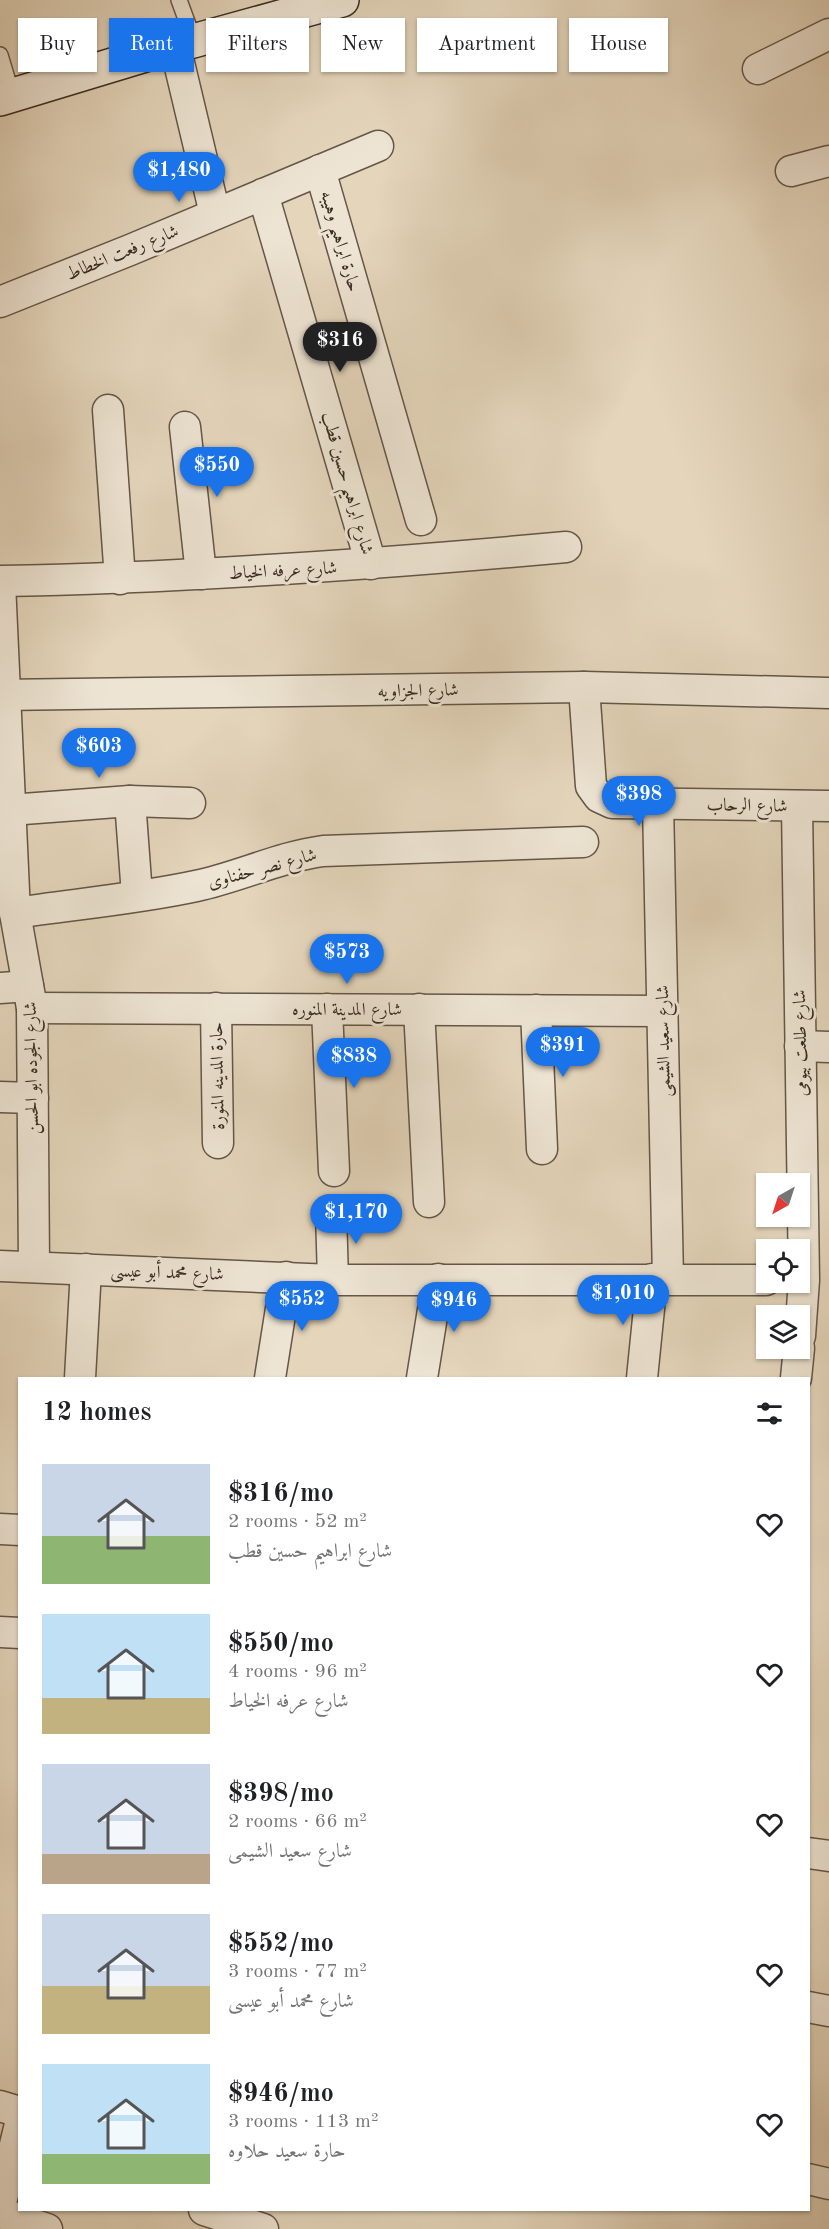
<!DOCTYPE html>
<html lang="en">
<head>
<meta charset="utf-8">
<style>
	:root { --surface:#fff; --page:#f6f6f6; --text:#202124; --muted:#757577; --accent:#1a73e8 }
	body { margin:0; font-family:"Old Standard TT",Amiri,serif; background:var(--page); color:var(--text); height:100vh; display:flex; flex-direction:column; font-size:22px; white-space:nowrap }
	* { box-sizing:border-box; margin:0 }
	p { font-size:20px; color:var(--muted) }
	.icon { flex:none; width:33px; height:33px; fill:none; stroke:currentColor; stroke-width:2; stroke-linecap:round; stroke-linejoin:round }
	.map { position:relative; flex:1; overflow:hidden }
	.drawer { position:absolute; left:18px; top:1377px; width:792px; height:834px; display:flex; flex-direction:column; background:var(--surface); border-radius:0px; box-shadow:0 2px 4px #0004 }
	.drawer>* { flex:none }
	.top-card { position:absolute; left:18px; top:18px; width:794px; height:54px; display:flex; gap:12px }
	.needle { width:39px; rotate:219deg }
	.tools { position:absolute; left:756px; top:1173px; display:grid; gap:12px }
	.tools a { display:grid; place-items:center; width:54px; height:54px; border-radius:0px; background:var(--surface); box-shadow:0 2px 4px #0004; font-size:30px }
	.price { position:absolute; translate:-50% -51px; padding:0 14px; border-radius:21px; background:var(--accent); color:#fff; font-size:20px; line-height:39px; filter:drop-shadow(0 2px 3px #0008) }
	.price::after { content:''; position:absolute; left:50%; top:36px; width:18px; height:14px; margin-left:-9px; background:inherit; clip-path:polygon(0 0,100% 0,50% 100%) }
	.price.selected { background:#222; color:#fff }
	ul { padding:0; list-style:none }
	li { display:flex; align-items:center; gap:18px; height:150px; padding:0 24px }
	li span { display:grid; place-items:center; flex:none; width:168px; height:120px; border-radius:0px; color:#555 }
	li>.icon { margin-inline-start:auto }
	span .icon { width:72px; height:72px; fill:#fffc; stroke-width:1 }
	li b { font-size:26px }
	h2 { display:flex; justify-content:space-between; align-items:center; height:72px; padding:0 24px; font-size:26px }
	.chip { padding:0 21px; border-radius:0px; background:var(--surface); box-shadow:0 2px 4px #0004; font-size:21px; line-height:54px }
	.chip.selected { background:var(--accent); color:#fff }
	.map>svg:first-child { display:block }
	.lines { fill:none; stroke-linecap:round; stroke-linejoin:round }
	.lane-casing { stroke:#645648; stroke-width:18 }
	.street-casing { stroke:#645648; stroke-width:33 }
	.secondary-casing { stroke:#392c22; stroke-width:36 }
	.lane { stroke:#ede4d3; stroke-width:15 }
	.street { stroke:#ede4d3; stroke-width:30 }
	.secondary { stroke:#ede4d3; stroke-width:33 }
	.labels { text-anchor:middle; stroke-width:6; stroke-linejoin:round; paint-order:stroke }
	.street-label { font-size:18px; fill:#392c22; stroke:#ede4d3 }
</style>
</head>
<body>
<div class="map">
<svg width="829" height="2229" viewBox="0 0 829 2229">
	<rect width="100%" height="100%" fill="#e4d5bb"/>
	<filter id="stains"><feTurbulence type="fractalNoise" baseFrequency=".00333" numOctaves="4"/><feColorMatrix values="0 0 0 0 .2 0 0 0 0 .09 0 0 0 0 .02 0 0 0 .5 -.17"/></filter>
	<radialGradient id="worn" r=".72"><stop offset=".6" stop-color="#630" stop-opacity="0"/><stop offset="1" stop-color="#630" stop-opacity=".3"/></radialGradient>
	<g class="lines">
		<!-- lane casing -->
		<g class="lane-casing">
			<g id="lane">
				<path d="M179,0L194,41"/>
				<path d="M0,55L12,95"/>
			</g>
		</g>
		<!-- street casing -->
		<g class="street-casing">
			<g id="street">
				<path d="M175,46L215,214"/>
				<path d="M758,69L829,34"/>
				<path d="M320,170L421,520"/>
				<path d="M791,171L829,161"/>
				<path d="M263,194L371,564"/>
				<path d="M0,302L130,250L378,146"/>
				<path d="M108,410L120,579"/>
				<path d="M185,427L201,574"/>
				<path d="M0,581C189,578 378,564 566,547"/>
				<path d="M0,583L15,913L32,1008L34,1266"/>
				<path d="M584,687L591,786L599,797L612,803L829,806"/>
				<path d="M0,695L584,687L829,693"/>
				<path d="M130,801L137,895"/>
				<path d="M658,803L668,1279"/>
				<path d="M797,806L804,1280L800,1336"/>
				<path d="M10,810L130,801L190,803"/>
				<path d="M15,913C75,904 136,899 196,886C239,877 279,857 323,851L583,842"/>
				<path d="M0,988L28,986"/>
				<path d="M32,1008L662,1011"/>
				<path d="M216,1008L218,1143"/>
				<path d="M327,1009L334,1171"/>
				<path d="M419,1009L429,1202"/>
				<path d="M536,1010L542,1149"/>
				<path d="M800,1046L829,1047"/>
				<path d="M0,1097L33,1098"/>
				<path d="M331,1212L333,1280"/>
				<path d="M0,1266L333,1280H766"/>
				<path d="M80,1378L86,1269"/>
				<path d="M270,1378L286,1277"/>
				<path d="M422,1378L438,1279"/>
				<path d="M642,1378L652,1279"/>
				<path d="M796,1378L799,1348"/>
				<path d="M0,1529L20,1530"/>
				<path d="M0,1632L20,1633"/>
				<path d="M808,1853L829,1856"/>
				<path d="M808,2007L829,2011"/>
				<path d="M0,2106L20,2112"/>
				<path d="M808,2179L829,2184"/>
				<path d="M0,2207L20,2124"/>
				<path d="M204,2210L263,2229"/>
				<path d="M0,2213L47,2229"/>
			</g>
		</g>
		<!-- secondary casing -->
		<g class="secondary-casing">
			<path id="secondary" d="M0,99L175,46L342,0"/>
		</g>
		<!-- lane -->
		<use href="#lane" class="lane"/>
		<!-- street -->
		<use href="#street" class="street"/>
		<!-- secondary -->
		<use href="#secondary" class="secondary"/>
	</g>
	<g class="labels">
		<!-- street labels -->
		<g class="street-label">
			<text transform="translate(341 241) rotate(74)" y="6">حارة ابراهيم وهيبه</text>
			<text transform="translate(122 252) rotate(-22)" y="6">شارع رفعت الخطاط</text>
			<text transform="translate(348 483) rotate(74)" y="6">شارع ابراهيم حسين قطب</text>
			<text transform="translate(283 570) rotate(-3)" y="6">شارع عرفه الخياط</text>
			<text transform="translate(418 690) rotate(-1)" y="6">شارع الجزاويه</text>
			<text transform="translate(747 805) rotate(1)" y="6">شارع الرحاب</text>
			<text transform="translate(262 868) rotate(-15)" y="6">شارع نصر حفناوى</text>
			<text x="347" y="1015">شارع المدينة المنوره</text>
			<text transform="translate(663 1041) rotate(-91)" y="6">شارع سعيد الشيمى</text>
			<text transform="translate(800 1043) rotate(-91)" y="6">شارع طلعت بيومى</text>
			<text transform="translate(31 1068) rotate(-91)" y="6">شارع الجوده ابو الحسن</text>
			<text transform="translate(217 1076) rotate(-91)" y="6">حارة المدينه المنورة</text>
			<text transform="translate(167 1272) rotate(2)" y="6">شارع محمد أبو عيسى</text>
		</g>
	</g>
	<rect width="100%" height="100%" filter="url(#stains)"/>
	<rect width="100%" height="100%" fill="url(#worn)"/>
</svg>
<div class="tools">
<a><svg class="needle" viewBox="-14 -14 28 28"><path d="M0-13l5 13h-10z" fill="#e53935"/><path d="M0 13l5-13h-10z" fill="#757577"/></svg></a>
<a><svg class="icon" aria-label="locate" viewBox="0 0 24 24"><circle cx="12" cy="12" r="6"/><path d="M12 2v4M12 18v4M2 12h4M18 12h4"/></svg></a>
<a><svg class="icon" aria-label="layers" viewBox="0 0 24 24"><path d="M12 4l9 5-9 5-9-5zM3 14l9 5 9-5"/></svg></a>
</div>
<b class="price" style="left:179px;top:203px">$1,480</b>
<b class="price selected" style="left:340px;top:373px">$316</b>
<b class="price" style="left:217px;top:498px">$550</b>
<b class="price" style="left:99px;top:779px">$603</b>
<b class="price" style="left:639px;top:827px">$398</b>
<b class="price" style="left:347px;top:985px">$573</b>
<b class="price" style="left:563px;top:1078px">$391</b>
<b class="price" style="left:354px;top:1089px">$838</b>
<b class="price" style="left:356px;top:1245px">$1,170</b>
<b class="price" style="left:623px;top:1326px">$1,010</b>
<b class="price" style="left:302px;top:1332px">$552</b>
<b class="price" style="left:454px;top:1333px">$946</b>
<div class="top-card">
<a class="chip">Buy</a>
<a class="chip selected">Rent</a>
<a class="chip">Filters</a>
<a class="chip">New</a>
<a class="chip">Apartment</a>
<a class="chip">House</a>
</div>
<section class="drawer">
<h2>12 homes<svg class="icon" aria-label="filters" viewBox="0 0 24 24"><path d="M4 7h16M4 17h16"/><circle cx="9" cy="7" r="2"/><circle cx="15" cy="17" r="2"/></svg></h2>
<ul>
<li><span style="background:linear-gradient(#c9d6e8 60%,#8fb573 0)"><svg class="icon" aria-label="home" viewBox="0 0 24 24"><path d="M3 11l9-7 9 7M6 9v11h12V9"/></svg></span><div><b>$316/mo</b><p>2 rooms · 52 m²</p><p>شارع ابراهيم حسين قطب</p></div><svg class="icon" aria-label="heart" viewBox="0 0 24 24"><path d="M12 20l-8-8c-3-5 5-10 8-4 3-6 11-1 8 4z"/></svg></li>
<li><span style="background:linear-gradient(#bfe0f5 70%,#c2b280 0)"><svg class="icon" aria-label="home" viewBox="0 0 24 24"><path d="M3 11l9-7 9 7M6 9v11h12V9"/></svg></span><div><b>$550/mo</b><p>4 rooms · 96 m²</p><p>شارع عرفه الخياط</p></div><svg class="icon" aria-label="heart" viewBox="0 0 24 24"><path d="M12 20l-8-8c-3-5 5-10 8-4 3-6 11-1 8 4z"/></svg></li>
<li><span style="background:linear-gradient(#c9d6e8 75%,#b9a48a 0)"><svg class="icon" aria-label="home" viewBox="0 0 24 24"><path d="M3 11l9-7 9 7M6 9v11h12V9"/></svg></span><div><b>$398/mo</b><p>2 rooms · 66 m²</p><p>شارع سعيد الشيمى</p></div><svg class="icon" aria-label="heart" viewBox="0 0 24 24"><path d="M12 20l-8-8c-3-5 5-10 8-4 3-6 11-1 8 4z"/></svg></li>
<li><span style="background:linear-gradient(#c9d6e8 60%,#c2b280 0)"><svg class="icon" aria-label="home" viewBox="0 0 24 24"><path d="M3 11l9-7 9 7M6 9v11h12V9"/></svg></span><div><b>$552/mo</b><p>3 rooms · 77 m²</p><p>شارع محمد أبو عيسى</p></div><svg class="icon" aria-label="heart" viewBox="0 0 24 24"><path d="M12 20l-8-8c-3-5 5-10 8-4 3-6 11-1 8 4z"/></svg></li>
<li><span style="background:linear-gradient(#bfe0f5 75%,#8fb573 0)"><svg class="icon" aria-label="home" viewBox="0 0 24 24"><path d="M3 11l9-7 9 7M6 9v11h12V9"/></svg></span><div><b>$946/mo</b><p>3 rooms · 113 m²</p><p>حارة سعيد حلاوه</p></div><svg class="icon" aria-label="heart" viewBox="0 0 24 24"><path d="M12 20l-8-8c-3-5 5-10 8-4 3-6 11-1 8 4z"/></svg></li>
</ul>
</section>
</div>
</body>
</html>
